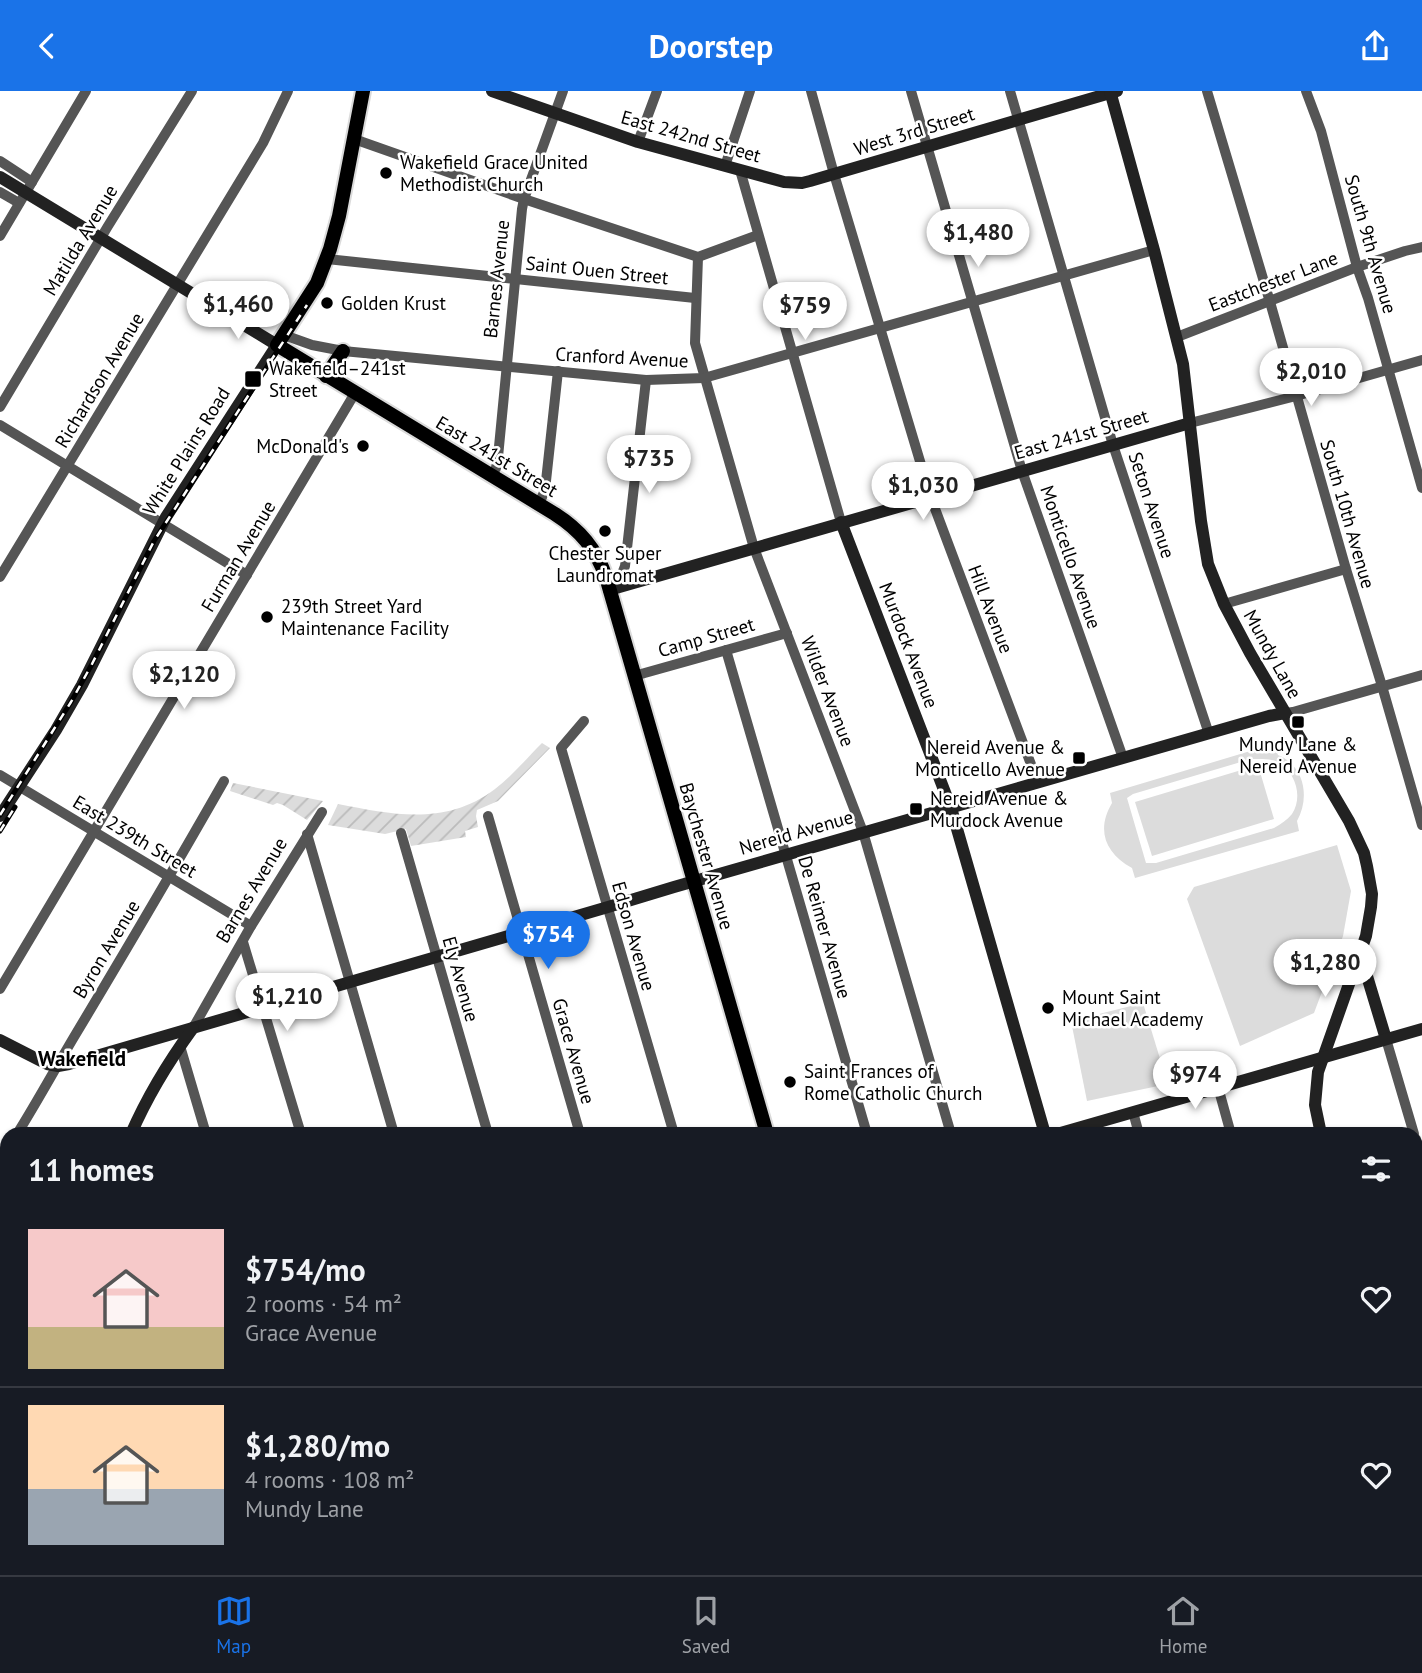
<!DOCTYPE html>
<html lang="en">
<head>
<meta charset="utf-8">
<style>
	:root { --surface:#171b24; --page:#20242c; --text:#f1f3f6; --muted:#9ea1a6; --line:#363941; --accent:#1a73e8 }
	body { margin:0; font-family:"PT Sans",sans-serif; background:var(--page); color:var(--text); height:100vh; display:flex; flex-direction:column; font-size:26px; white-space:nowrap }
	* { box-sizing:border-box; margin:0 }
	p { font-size:23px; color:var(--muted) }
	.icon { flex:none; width:38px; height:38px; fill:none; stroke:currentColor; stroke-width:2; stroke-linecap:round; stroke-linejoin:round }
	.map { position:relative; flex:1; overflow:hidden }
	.sheet { position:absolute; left:0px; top:1036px; width:1423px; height:448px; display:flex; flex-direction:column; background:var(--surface); border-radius:21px 21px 0 0; box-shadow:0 2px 5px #0004 }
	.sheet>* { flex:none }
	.price { position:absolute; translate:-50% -60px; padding:0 16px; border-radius:24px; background:#fff; color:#222; font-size:23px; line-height:46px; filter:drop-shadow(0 2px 4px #0008) }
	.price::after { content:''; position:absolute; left:50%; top:42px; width:21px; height:16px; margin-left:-10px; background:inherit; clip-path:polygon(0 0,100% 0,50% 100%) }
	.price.on { background:var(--accent); color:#fff }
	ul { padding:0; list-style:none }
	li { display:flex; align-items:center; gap:21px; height:175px; padding:0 28px }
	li+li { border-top:2px solid var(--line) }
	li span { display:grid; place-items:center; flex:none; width:196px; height:140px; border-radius:0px; color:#555 }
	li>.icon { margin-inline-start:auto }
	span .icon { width:84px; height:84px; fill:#fffc; stroke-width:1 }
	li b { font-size:30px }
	h2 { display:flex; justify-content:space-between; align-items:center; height:84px; padding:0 28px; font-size:30px }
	header { display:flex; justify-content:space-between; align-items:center; height:91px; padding:0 28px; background:var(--accent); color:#fff; font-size:32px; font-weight:700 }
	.tab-bar { display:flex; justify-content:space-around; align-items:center; height:98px; border-top:2px solid var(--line); background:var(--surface); font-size:19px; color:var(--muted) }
	.tab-bar a { display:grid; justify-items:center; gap:4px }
	.tab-bar .on { color:var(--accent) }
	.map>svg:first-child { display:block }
	.green { fill:#dcdcdc; fill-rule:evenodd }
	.garden { fill:url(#garden-furrows) }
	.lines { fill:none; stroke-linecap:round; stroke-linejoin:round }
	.primary-casing { stroke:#dbdbdb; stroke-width:18 }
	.street { stroke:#555; stroke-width:10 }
	.secondary { stroke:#222; stroke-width:12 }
	.primary { stroke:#000; stroke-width:14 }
	.rail-casing { stroke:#000; stroke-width:5 }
	.rail { stroke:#fff; stroke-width:2.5; stroke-dasharray:8; stroke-linecap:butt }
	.poi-dot { fill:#000; stroke:#fff; stroke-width:2.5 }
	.labels { text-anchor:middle; stroke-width:5; stroke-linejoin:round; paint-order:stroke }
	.street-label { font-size:19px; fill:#000; stroke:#fff }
	.poi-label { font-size:19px; fill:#000; stroke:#fff; text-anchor:start }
	.neighbourhood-label { font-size:21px; font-weight:bold; fill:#000; stroke:#fff }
</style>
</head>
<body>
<header><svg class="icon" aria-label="back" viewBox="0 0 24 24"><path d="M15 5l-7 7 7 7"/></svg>Doorstep<svg class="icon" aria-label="share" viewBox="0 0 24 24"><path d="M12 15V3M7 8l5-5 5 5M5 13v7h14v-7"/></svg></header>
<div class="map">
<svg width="1422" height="1484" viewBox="0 0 1422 1484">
	<defs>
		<pattern id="garden-furrows" width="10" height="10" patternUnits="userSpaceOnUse" patternTransform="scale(1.75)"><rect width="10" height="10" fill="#dcdcdc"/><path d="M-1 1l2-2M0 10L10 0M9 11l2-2" fill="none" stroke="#bbb"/></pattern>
	</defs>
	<rect width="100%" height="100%" fill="#fff"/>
	<!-- green -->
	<g class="green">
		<path d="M1274,653L1278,664C1305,675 1310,707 1297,730L1299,740L1135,787L1132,777C1105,762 1096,739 1112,712L1110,702ZM1251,668C1261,668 1271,667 1279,672C1296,682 1303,706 1292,723C1287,729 1281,733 1274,737L1156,772H1146L1127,707L1133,703Z"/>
		<path d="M1258,674L1274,728L1152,765L1135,711Z"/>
		<path d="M1337,754L1351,800L1343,845L1314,922L1240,955L1187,808L1194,796Z"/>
		<path d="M1143,912L1165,984L1158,995L1087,1010L1071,930Z"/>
	</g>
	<!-- garden -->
	<g class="garden">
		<path d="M542,652L550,657L498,710L477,719L476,725L478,736L465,740L466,746L411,755L406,738L385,743L328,734L338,713C394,724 446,735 495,698C512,685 527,667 542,652Z"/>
		<path d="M233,692L323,710L307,729L283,714L277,712L273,714L230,700Z"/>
	</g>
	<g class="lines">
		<!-- primary casing -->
		<g class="primary-casing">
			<g id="primary">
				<path d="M363,0L339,125L330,158L317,192L277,254L555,423C580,439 596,458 606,486L767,1043"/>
				<path d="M326,285L343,260"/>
				<path d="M893,1477L895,1484"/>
			</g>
		</g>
		<!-- street -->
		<g class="street">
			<path d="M811,0L834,83L931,407L1038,692"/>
			<path d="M911,0L1022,380L1123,667"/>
			<path d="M1010,0L1113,354L1209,643"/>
			<path d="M1207,0L1270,211L1346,478L1382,595L1422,734"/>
			<path d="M1306,0L1321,40L1357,176L1368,207L1422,397"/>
			<path d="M354,48L524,108L698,166L758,144"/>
			<path d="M638,51L657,0"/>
			<path d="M0,70L32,91"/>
			<path d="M725,75L750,0"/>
			<path d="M740,79L841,431"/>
			<path d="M0,101L19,112"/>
			<path d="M0,145L86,0"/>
			<path d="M698,166L695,252L754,457L863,741L951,1043"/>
			<path d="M327,168L695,207"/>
			<path d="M284,244L312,254L343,260L646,289L704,287L1154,159"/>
			<path d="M1177,246L1357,176L1405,160L1422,156"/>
			<path d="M0,316L108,135L192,0"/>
			<path d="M1190,332L1296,305L1422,269"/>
			<path d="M0,334L247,484"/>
			<path d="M491,385L496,377L498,366L522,118L524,108L563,0"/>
			<path d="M539,413L545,399L558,280"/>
			<path d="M0,486L263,52L288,0"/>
			<path d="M610,498L620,488L625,475L646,289"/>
			<path d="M1224,513L1346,478"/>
			<path d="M726,559L867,1043"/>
			<path d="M634,585L787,542"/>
			<path d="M1285,622L1293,621L1422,584"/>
			<path d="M584,630L561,657L674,1043"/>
			<path d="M0,684L251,835"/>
			<path d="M488,725L580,1043"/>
			<path d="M401,742L488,1043"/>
			<path d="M307,743L394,1043"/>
			<path d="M243,851L301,1043"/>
			<path d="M0,898L355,302"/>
			<path d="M193,937L251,835L322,721"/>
			<path d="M1386,948L1414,1043"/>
			<path d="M180,955L206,1043"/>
			<path d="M1218,996L1231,1043"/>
			<path d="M1133,1021L1139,1043"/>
			<path d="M17,1043C37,1011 55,978 74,946C125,861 175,776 224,690"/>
			<path d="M1416,1048L1422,1069"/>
			<path d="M0,1070L7,1059"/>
			<path d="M0,1133L7,1136"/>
			<path d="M0,1249L7,1252"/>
			<path d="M1416,1358L1422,1380"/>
			<path d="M1416,1467L1422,1465"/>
			<path d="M147,1477L149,1484"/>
			<path d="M239,1477L241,1484"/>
			<path d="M426,1477L428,1484"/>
			<path d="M520,1477L522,1484"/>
			<path d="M614,1477L616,1484"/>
			<path d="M706,1477L708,1484"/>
			<path d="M800,1477L802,1484"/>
			<path d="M986,1477L988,1484"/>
			<path d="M1077,1477L1079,1484"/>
			<path d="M1170,1477L1172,1484"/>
			<path d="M1264,1477L1267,1484"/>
			<path d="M313,1484L329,1477"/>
			<path d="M1357,1484L1381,1477"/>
		</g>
		<!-- secondary -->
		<g class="secondary">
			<path d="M492,0L638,51L784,91L802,92L810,90L1117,0"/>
			<path d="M1110,0L1154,159L1183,273L1201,430L1208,473L1224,513L1250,562L1349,730L1364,762L1367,775L1372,803L1371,816L1366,845L1318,981L1315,1014L1321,1043"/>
			<path d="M0,86L277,254L166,426L82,594L56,639L0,725"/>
			<path d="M841,431L951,717L1045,1043"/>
			<path d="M609,499L1190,332"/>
			<path d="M1360,862L1386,948"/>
			<path d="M0,949L47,973L58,975L69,973L608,816L674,796L1269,625L1285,622"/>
			<path d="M131,1043C147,1006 169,970 193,937"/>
			<path d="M1057,1043L1422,938"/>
			<path d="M1416,1271L1422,1273"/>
			<path d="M0,1360L7,1345"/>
			<path d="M0,1384L7,1386"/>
			<path d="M48,1477L50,1484"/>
		</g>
		<!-- primary -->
		<use href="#primary" class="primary"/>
		<!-- rail casing -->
		<g class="rail-casing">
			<g id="rail">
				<path d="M0,724L71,611L92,573L154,450L307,214"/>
				<path d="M0,740L15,716"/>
			</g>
		</g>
		<!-- rail -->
		<use href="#rail" class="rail"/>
	</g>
	<!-- markers -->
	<g class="poi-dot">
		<circle cx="386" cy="82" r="7"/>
		<circle cx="327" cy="212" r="7"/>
		<rect x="244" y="279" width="18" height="18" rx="3.5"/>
		<circle cx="363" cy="355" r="7"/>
		<circle cx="605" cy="440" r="7"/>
		<circle cx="267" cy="526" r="7"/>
		<rect x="1291" y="624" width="14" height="14" rx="3.5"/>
		<rect x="1072" y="660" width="14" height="14" rx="3.5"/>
		<rect x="909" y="711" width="14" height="14" rx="3.5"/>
		<circle cx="1048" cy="917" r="7"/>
		<circle cx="790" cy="991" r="7"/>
	</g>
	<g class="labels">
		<!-- street labels -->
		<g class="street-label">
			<text transform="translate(914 40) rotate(-17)" y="7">West 3rd Street</text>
			<text transform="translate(691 45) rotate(16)" y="7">East 242nd Street</text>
			<text transform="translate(80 149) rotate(-59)" y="7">Matilda Avenue</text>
			<text transform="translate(1371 153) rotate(74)" y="7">South 9th Avenue</text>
			<text transform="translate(597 179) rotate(6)" y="7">Saint Ouen Street</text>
			<text transform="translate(496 188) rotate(-84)" y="7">Barnes Avenue</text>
			<text transform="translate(1273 190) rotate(-21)" y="7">Eastchester Lane</text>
			<text transform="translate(622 266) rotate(3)" y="7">Cranford Avenue</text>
			<text transform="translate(99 289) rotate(-59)" y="7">Richardson Avenue</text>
			<text transform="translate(1081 343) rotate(-16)" y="7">East 241st Street</text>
			<text transform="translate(186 360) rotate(-58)" y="7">White Plains Road</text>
			<text transform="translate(497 365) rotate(31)" y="7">East 241st Street</text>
			<text transform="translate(1152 414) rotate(72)" y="7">Seton Avenue</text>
			<text transform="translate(1348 423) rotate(74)" y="7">South 10th Avenue</text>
			<text transform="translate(238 465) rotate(-59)" y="7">Furman Avenue</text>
			<text transform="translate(1071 466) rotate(71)" y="7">Monticello Avenue</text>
			<text transform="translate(991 518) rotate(69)" y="7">Hill Avenue</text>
			<text transform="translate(706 546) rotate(-16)" y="7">Camp Street</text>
			<text transform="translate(909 554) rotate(69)" y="7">Murdock Avenue</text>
			<text transform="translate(1273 563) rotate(61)" y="7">Mundy Lane</text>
			<text transform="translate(828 600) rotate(69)" y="7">Wilder Avenue</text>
			<text transform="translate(796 741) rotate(-16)" y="7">Nereid Avenue</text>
			<text transform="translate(135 745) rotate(31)" y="7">East 239th Street</text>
			<text transform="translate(707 765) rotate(74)" y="7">Baychester Avenue</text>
			<text transform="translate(251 799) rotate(-59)" y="7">Barnes Avenue</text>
			<text transform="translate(825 836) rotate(74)" y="7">De Reimer Avenue</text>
			<text transform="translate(634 845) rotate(74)" y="7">Edson Avenue</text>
			<text transform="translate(106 858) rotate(-59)" y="7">Byron Avenue</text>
			<text transform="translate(461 888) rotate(74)" y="7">Ely Avenue</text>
			<text transform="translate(574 960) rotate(74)" y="7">Grace Avenue</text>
		</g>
		<!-- poi labels -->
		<g class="poi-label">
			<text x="400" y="78">Wakefield Grace United<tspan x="400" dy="22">Methodist Church</tspan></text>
			<text x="341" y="219">Golden Krust</text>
			<text x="269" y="284">Wakefield–241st<tspan x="269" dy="22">Street</tspan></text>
			<text x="349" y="362" text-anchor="end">McDonald's</text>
			<text x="605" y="469" text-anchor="middle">Chester Super<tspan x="605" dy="22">Laundromat</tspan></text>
			<text x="281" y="522">239th Street Yard<tspan x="281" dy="22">Maintenance Facility</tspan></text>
			<text x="1298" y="660" text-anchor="middle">Mundy Lane &amp;<tspan x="1298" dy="22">Nereid Avenue</tspan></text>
			<text x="1065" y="663" text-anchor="end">Nereid Avenue &amp;<tspan x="1065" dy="22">Monticello Avenue</tspan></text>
			<text x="930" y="714">Nereid Avenue &amp;<tspan x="930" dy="22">Murdock Avenue</tspan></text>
			<text x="1062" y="913">Mount Saint<tspan x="1062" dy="22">Michael Academy</tspan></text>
			<text x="804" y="987">Saint Frances of<tspan x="804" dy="22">Rome Catholic Church</tspan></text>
		</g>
		<!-- neighbourhood labels -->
		<g class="neighbourhood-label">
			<text x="82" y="975">Wakefield</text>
		</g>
	</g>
</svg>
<b class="price" style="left:978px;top:178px">$1,480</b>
<b class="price" style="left:238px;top:250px">$1,460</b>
<b class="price" style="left:805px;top:251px">$759</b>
<b class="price" style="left:1311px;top:317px">$2,010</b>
<b class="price" style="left:649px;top:404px">$735</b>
<b class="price" style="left:923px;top:431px">$1,030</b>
<b class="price" style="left:184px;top:620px">$2,120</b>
<b class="price on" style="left:548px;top:880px">$754</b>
<b class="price" style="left:1325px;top:908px">$1,280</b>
<b class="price" style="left:287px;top:942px">$1,210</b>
<b class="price" style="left:1195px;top:1020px">$974</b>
<section class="sheet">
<h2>11 homes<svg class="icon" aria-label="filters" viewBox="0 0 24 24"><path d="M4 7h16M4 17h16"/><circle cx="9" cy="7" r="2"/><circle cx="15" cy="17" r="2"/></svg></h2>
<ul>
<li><span style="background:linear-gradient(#f6c9c9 70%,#c2b280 0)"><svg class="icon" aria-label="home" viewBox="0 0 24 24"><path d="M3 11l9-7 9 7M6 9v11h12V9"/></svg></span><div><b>$754/mo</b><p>2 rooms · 54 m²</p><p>Grace Avenue</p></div><svg class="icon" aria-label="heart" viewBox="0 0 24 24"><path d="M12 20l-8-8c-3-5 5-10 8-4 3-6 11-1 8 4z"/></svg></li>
<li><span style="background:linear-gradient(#ffd9b3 60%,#9aa5b1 0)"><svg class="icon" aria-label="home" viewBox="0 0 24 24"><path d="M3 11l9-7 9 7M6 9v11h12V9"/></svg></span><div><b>$1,280/mo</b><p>4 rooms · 108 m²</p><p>Mundy Lane</p></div><svg class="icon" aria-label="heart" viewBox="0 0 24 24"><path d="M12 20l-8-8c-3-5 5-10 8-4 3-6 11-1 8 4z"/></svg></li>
</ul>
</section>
</div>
<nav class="tab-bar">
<a class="on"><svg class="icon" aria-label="map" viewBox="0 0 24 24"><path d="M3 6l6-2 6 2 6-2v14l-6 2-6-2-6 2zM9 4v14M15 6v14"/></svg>Map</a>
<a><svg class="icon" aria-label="saved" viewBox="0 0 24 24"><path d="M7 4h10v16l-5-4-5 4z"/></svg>Saved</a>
<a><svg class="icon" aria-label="home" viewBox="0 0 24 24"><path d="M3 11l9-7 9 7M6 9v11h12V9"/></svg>Home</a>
</nav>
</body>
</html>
